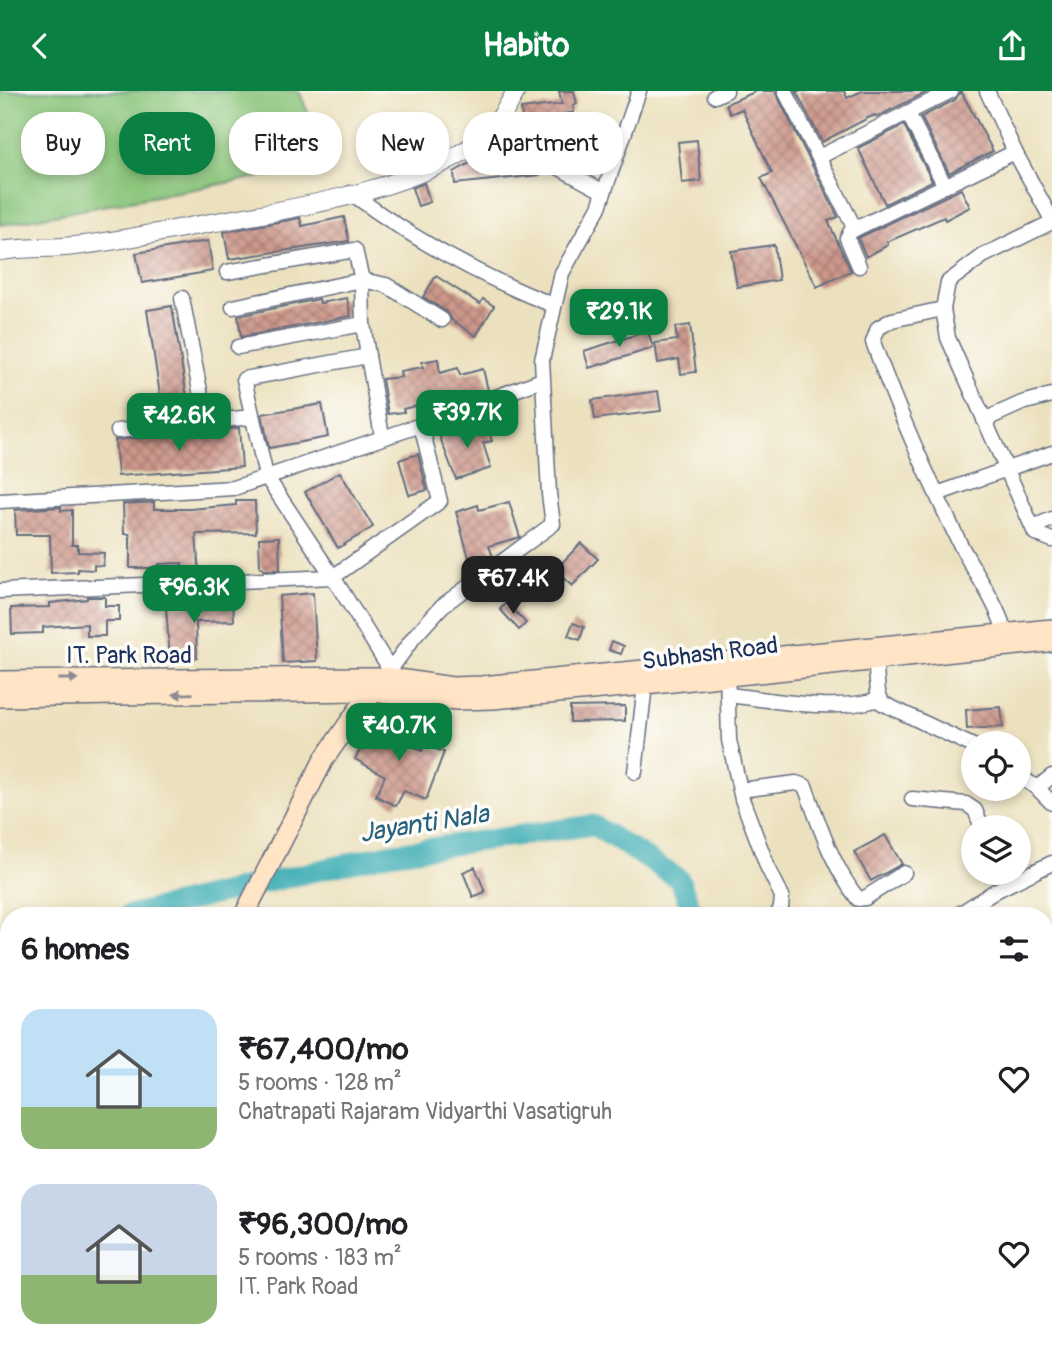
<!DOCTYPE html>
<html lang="en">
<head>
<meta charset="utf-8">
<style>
	:root { --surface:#fff; --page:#f2f2f2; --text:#202124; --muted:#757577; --accent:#0b8043 }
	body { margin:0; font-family:Pangolin,sans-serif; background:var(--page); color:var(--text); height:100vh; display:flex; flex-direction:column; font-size:26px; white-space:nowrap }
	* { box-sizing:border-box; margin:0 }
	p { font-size:23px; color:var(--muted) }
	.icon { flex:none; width:38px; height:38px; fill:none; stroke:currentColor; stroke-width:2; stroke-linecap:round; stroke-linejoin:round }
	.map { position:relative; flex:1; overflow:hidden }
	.side { position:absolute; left:0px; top:816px; width:1054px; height:450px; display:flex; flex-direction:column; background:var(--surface); border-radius:28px 28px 0 0; box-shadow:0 4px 10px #0003 }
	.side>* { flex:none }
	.hud { position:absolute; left:21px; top:21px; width:700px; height:63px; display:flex; gap:14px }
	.fabs { position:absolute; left:961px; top:640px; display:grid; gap:14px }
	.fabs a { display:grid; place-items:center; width:70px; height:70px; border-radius:50%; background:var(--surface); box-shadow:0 4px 10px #0003; font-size:35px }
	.price { position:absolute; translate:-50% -60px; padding:0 16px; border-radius:14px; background:var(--accent); color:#fff; font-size:23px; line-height:46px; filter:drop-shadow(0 2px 4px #0008) }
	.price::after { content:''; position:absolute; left:50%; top:42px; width:21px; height:16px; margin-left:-10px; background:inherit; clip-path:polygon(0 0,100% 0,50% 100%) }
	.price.selected { background:#222; color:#fff }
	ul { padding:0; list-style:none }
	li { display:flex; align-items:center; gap:21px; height:175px; padding:0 21px }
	li span { display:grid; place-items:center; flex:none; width:196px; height:140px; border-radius:21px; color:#555 }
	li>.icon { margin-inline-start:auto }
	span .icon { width:84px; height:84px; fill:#fffc; stroke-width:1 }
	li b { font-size:30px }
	h2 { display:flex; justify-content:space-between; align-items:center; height:84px; padding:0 21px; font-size:30px }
	.chip { padding:0 24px; border-radius:28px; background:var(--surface); box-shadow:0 4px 10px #0003; font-size:24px; line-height:63px }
	.chip.selected { background:var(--accent); color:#fff }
	header { display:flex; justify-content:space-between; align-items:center; height:91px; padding:0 21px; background:var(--accent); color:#fff; font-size:32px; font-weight:700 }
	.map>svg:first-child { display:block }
	.pitch { fill:#89c479; stroke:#527a6c; stroke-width:2 }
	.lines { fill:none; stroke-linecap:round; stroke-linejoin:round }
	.river { stroke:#3aacb4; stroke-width:21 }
	.building { fill:url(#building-cross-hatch) }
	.service-casing { stroke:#646d80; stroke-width:10 }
	.minor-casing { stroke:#646d80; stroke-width:17 }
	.tertiary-casing { stroke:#646d80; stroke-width:20 }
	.secondary-casing { stroke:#646d80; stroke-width:22 }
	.service { stroke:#fff; stroke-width:7 }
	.minor { stroke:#fff; stroke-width:14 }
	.tertiary { stroke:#fff; stroke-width:18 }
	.secondary { stroke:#ffe4c6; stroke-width:19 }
	.oneway { fill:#8d8a92 }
	.labels { text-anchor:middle; stroke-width:7; stroke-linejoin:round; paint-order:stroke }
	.street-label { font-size:24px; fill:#1b2f5e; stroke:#fdfcf7 }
	.water-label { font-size:26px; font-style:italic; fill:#276180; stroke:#fdfcf7 }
</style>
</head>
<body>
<header><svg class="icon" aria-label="back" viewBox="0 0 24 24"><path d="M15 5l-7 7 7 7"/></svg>Habito<svg class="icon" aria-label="share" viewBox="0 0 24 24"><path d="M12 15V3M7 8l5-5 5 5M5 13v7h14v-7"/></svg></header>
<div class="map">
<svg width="1052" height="1265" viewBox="0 0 1052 1265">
	<defs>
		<pattern id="building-cross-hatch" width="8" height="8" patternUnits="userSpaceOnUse" patternTransform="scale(1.75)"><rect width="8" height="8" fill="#ce988b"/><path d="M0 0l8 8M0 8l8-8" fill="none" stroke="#a67c75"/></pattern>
	</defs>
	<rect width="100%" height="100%" fill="#fdfcf7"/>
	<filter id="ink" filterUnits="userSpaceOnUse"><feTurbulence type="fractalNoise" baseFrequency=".0143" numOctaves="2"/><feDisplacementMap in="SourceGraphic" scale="14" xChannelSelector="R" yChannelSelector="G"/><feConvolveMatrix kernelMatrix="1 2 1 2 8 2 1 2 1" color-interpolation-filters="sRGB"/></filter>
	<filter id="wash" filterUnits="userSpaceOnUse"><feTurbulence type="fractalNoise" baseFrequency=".00686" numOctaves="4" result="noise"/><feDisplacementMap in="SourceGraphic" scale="28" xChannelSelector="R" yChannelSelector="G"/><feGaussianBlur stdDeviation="1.57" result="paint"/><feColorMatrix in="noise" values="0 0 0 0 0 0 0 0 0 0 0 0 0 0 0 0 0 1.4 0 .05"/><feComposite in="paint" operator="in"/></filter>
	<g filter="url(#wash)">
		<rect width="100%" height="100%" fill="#ece1be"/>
		<!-- pitch -->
		<path class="pitch" d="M0,0H299L329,73L0,134Z"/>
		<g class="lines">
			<!-- river -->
			<g class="river">
				<path d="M129,824L388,763L593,734L679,788L694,824"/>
				<path d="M0,868L9,865"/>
				<path d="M1045,909L1052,900"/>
			</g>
		</g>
		<g id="blocks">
			<!-- building -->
			<g class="building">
				<path d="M559,0H574L577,13L573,14L574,21L565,23L566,28L523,34L521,18L562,13Z"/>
				<path d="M757,0H775L838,126L828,130L851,180L817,196L761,87L772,82L742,18L730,23L726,13Z"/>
				<path d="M796,0H844L847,7L862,0H929L877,26L875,24L868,27L822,51Z"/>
				<path d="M961,0L993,60L949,82L921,26L955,9Z"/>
				<path d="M904,34L932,90L885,113L858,57Z"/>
				<path d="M697,49L701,90L682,92L678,51Z"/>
				<path d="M503,60L516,66L514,68L528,71L538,76L539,84L455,93L454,81L488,62L500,68Z"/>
				<path d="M424,92L430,111L418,115L412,97Z"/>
				<path d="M961,98L970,116L945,129L944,126L887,151L888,154L866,166L858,147Z"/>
				<path d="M344,126L349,150L229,168L224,141L300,127L302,135Z"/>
				<path d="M208,150L213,180L142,192L136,162Z"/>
				<path d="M774,154L779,189L737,196L731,160Z"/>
				<path d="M436,185L480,213L483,208L494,215L476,245L452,229L447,221L423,206Z"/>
				<path d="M347,207L351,225L241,246L238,225L319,208L320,212Z"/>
				<path d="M172,215L188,313L162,317L147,219Z"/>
				<path d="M690,234L696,281L681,283L679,268L658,272L655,252L677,249L675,236Z"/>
				<path d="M648,240L653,257L589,277L584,260Z"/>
				<path d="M438,268L440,282L458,277L460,284L483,278L488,299L454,310L453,306L403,318L404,321L388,323L382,288L401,286L400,280L423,276L422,271Z"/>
				<path d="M658,300L661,320L595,328L592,309Z"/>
				<path d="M322,313L328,346L269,357L262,323Z"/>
				<path d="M486,332L492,350L483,352L491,377L456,388L439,344Z"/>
				<path d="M239,337L242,376L118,385L115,349Z"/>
				<path d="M418,363L427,399L409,404L399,369Z"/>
				<path d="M340,381L373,436L338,457L305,401Z"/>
				<path d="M236,410H255L256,442L196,443L199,481L183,482L182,472L159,473V477H130V443H124L123,413L154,411V418H190L236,414Z"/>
				<path d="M509,411L520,446L489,455L493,466L481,474L472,477L456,421L478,414L479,419Z"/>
				<path d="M61,416V420L72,419V454H78V461L104,462L103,475L94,474V479L78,478V481L51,482L50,444H16L15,419Z"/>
				<path d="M279,446L280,479H263V477H260L259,447Z"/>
				<path d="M581,452L598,468L572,495L555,479Z"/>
				<path d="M313,502L317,570L283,572L279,505Z"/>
				<path d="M87,506H105V515H119V530H105V545H87V533L43,536V542L12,543L11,517L50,516V512L87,508Z"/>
				<path d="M206,508H233L234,530L196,531L197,567L170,568L166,517L206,514Z"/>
				<path d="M507,512L526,532L519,539L500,518Z"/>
				<path d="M573,532L584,536L580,549L568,545Z"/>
				<path d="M612,550L624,555L621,563L609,559Z"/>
				<path d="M625,615V630L570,631V616Z"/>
				<path d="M1001,616L1003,636L967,638L966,619Z"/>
				<path d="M380,623L400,634L394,646L422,660L424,654L444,661L426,709L404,700L396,715L376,705L385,685L355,668Z"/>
				<path d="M885,744L902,773L871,790L854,761Z"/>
				<path d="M475,776L485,801L473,806L463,781Z"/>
			</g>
		</g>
	</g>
	<g filter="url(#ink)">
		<use href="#blocks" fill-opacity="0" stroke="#646d80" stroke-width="2"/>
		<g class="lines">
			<!-- service casing -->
			<g class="service-casing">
				<g id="service">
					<path d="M655,1265H663"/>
					<path d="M678,1265L688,1256"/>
				</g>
			</g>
			<!-- minor casing -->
			<g class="minor-casing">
				<g id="minor">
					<path d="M785,0L855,138"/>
					<path d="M987,0L1015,61L1052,129"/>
					<path d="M715,5L726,0"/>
					<path d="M908,22L945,95"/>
					<path d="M491,40L604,101"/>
					<path d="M819,66L951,0"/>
					<path d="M351,102C415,150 479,185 553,214"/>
					<path d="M1052,131L983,165L948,191L943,218L948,247L1035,442L1052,449"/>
					<path d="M859,175L847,147L851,140L1015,61"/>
					<path d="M227,181L355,159L362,189L363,233L368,265L382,345"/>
					<path d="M182,207L206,331"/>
					<path d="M233,216L362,189L386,194L442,229"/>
					<path d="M943,218L892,229L878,237L873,251C898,321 929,389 961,455C975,482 997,512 1005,541"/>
					<path d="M238,256L363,233"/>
					<path d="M368,265L244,288L266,385L333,486L440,410L421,334"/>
					<path d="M984,329L1022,312L1052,304"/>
					<path d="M118,340L252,326"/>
					<path d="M937,403L1052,362"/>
					<path d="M0,410L234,397L421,334L542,289"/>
					<path d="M1033,436L1052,428"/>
					<path d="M0,500L333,486L390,578"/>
					<path d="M875,568L878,601L882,612L973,655"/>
					<path d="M727,578L729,649L742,708L768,777L782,805L781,817L777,824"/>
					<path d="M385,586L414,546L442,515L553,433L549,403L542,269L562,182L599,116L639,0"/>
					<path d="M728,604C775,609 834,622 879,608"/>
					<path d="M635,681L646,585"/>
					<path d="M1018,684L1037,697L1052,712"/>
					<path d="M1037,697L1052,685"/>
					<path d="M740,699L796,692L805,695C820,735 831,773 858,808L865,807L904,782"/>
					<path d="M912,708L966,713L975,719L982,737"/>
					<path d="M958,824L997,799L1052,772"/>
					<path d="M0,1073L9,1074"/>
					<path d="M1045,1076L1052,1074"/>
					<path d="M1045,1176L1052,1173"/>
					<path d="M0,1186L9,1191"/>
					<path d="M475,1256L498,1265"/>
					<path d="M777,1256L781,1265"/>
					<path d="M867,1256L870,1265"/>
				</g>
			</g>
			<!-- tertiary casing -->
			<g class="tertiary-casing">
				<path id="tertiary" d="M0,160C25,156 49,158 74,155C122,150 169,139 216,131C292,118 434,96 490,40C501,29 509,13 516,0"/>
			</g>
			<!-- secondary casing -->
			<g class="secondary-casing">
				<g id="secondary">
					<path d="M0,590L359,586H385L452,596L482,595L1052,538"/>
					<path d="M0,606L359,600L457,609L493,608L645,594L1047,551"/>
					<path d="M244,824L324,668L358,619L378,596"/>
					<path d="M48,1265L51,1256"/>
				</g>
			</g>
			<!-- service -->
			<use href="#service" class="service"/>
			<!-- minor -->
			<use href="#minor" class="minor"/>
			<!-- tertiary -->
			<use href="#tertiary" class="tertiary"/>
			<!-- secondary -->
			<use href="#secondary" class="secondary"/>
		</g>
		<!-- one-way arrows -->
		<defs><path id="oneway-solid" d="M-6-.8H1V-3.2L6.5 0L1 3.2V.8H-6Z" transform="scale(1.75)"/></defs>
		<g class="oneway">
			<use href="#oneway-solid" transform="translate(68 588)"/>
			<use href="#oneway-solid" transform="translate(183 603) rotate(178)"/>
		</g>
	</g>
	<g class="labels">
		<!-- street labels -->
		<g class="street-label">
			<text transform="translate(710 562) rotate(-7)" y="8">Subhash Road</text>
			<text x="129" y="572">IT. Park Road</text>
		</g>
		<!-- water labels -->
		<g class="water-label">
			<text transform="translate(424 732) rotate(-9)" y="9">Jayanti Nala</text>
		</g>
	</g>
</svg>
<div class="fabs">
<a><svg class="icon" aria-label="locate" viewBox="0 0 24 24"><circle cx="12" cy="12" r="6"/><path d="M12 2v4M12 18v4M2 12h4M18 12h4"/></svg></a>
<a><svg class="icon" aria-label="layers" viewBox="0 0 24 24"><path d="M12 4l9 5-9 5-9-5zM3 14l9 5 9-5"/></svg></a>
</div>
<b class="price" style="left:619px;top:258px">₹29.1K</b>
<b class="price" style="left:467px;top:359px">₹39.7K</b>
<b class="price" style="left:179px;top:362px">₹42.6K</b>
<b class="price selected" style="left:513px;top:525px">₹67.4K</b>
<b class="price" style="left:194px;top:534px">₹96.3K</b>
<b class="price" style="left:399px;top:672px">₹40.7K</b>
<div class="hud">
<a class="chip">Buy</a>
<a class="chip selected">Rent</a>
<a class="chip">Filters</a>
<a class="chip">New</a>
<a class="chip">Apartment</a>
</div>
<section class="side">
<h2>6 homes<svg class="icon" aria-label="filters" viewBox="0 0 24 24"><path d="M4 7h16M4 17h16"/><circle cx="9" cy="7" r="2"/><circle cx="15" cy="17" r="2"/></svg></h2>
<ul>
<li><span style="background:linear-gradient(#bfe0f5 70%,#8fb573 0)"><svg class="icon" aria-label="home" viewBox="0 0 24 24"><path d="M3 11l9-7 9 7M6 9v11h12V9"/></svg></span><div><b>₹67,400/mo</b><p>5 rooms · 128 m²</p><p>Chatrapati Rajaram Vidyarthi Vasatigruh</p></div><svg class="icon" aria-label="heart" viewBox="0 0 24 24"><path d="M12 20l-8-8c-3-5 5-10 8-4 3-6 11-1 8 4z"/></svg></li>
<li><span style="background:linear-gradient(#c9d6e8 65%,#8fb573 0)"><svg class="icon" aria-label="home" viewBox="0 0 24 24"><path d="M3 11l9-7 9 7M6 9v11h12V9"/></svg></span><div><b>₹96,300/mo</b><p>5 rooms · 183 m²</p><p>IT. Park Road</p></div><svg class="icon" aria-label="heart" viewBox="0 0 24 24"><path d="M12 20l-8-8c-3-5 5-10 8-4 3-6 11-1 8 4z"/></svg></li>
</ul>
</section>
</div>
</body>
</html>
